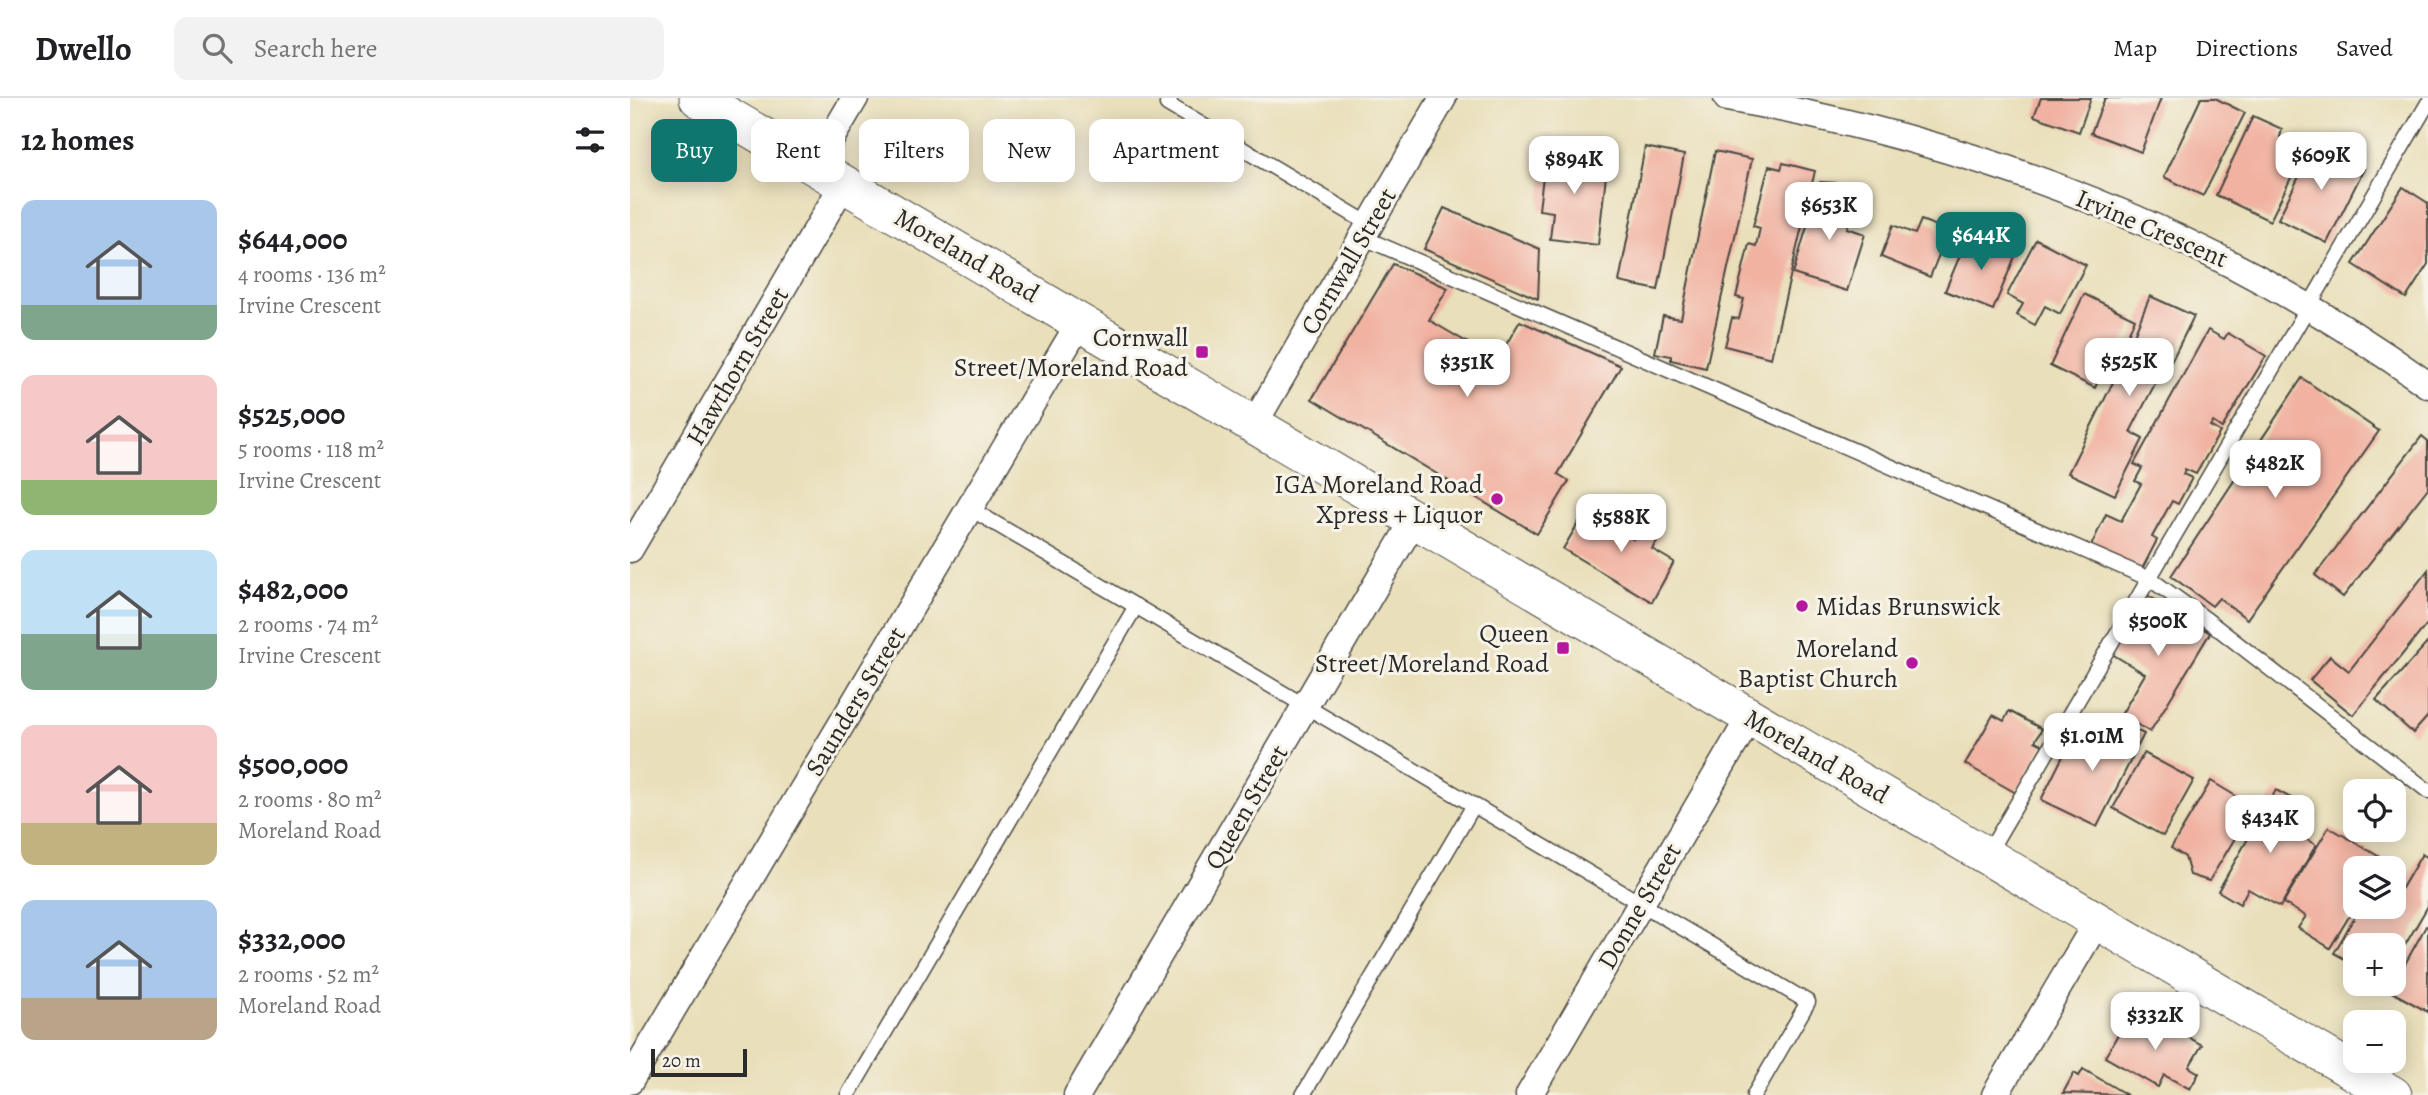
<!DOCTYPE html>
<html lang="en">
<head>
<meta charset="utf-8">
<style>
	:root { --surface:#fff; --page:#f2f2f2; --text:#202124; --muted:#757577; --line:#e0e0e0; --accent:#0f766e }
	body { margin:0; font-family:Alegreya,serif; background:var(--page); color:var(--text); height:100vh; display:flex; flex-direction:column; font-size:26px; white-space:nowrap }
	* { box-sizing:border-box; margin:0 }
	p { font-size:23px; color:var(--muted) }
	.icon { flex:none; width:38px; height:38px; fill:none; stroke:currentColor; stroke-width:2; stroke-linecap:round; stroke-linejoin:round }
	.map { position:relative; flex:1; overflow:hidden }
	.panel { display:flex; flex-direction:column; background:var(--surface); width:630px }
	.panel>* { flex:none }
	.banner { position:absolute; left:21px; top:21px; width:665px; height:63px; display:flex; gap:14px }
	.controls { position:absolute; left:1713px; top:681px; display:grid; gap:14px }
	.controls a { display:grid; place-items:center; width:63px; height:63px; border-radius:14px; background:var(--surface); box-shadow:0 4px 18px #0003; font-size:35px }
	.scale { position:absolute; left:21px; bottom:18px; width:96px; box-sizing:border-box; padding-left:7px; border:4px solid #2b2b2b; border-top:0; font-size:19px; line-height:24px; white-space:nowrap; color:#2b2b2b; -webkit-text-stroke:5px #f7f3e8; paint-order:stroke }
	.price { position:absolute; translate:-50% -60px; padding:0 16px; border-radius:14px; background:#fff; color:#222; font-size:23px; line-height:46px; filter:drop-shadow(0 2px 4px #0008) }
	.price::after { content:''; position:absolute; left:50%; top:42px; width:21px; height:16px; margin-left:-10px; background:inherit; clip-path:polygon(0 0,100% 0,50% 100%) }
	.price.active { background:var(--accent); color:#fff }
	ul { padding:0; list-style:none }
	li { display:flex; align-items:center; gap:21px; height:175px; padding:0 21px }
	li span { display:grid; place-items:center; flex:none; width:196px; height:140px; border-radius:14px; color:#555 }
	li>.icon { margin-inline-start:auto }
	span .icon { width:84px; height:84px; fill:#fffc; stroke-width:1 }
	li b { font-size:30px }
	h2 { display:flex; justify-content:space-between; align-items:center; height:84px; padding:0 21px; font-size:30px }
	.chip { padding:0 24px; border-radius:14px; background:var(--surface); box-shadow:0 4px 18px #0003; font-size:24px; line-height:63px }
	.chip.active { background:var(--accent); color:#fff }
	header { display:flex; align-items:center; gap:42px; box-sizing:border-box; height:98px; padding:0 35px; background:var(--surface); border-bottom:2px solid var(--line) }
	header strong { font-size:33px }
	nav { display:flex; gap:38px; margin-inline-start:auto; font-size:24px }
	.search { width:490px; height:63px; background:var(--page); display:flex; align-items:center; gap:18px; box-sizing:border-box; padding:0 24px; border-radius:14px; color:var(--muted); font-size:26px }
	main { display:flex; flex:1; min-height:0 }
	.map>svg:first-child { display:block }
	.building { fill:#f1b2a2 }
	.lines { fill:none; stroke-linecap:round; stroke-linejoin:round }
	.service-casing { stroke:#484640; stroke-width:17 }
	.minor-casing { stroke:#484640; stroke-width:29 }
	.secondary-casing { stroke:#484640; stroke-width:39 }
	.service { stroke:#fff; stroke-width:14 }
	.minor { stroke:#fff; stroke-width:26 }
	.secondary { stroke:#fff; stroke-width:37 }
	.poi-dot { fill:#b5179e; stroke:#f7f3e8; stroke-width:2.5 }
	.labels { text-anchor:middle; stroke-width:6; stroke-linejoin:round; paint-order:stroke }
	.street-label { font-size:26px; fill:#2b2b2b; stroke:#f7f3e8 }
	.poi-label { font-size:26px; fill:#2b2b2b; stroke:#f7f3e8; text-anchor:end }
</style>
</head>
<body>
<header>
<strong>Dwello</strong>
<div class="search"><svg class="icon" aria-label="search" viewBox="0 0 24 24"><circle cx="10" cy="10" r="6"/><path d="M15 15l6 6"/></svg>Search here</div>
<nav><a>Map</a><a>Directions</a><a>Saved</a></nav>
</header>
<main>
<section class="panel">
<h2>12 homes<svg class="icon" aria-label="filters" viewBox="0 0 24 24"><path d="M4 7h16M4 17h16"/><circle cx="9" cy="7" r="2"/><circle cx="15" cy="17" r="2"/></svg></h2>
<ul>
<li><span style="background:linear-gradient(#a9c7e8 75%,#7fa58c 0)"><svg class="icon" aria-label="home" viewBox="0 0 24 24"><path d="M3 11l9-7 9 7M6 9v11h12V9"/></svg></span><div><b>$644,000</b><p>4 rooms · 136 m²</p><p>Irvine Crescent</p></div></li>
<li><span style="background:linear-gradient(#f6c9c9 75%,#8fb573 0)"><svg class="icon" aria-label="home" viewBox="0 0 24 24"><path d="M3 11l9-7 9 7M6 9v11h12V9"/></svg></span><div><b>$525,000</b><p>5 rooms · 118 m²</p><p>Irvine Crescent</p></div></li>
<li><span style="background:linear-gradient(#bfe0f5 60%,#7fa58c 0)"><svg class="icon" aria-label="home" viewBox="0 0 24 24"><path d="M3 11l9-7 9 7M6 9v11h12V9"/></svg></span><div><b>$482,000</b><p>2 rooms · 74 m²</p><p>Irvine Crescent</p></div></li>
<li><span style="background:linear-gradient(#f6c9c9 70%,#c2b280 0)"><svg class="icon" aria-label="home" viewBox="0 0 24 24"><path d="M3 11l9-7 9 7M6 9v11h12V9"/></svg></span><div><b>$500,000</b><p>2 rooms · 80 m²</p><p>Moreland Road</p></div></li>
<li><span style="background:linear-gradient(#a9c7e8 70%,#b9a48a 0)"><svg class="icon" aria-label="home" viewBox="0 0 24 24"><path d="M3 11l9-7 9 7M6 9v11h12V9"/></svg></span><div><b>$332,000</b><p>2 rooms · 52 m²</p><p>Moreland Road</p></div></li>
</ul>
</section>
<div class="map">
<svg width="1798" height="997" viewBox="0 0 1798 997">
	<rect width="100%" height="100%" fill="#f7f3e8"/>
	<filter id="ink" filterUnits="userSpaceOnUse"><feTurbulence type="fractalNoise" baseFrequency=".0143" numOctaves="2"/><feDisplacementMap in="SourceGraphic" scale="14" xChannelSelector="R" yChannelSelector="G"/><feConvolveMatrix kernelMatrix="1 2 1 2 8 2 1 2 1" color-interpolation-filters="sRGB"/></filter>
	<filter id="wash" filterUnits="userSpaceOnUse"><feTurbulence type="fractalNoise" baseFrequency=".00686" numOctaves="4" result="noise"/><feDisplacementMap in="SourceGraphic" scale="28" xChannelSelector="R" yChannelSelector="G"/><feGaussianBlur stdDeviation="1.57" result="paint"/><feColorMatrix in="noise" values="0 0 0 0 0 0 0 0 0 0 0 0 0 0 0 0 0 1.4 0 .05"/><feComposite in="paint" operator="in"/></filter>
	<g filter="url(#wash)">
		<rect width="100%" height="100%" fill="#e9dfba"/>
		<g id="blocks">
			<!-- building -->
			<g class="building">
				<path d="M1411,0H1461L1449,34L1404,18Z"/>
				<path d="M1475,0H1531L1511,54L1461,35Z"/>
				<path d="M1571,0H1585L1615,15L1573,98L1534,79Z"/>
				<path d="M1623,18L1652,31L1650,39L1675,51L1640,123L1586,97Z"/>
				<path d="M1688,40L1714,53L1711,59L1734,71L1697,145L1648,121Z"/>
				<path d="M1015,49L1054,57L1028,192L989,184Z"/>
				<path d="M916,53L978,60L968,147L920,141L923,114L909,112Z"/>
				<path d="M1085,53L1122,61L1076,270L1041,262V258L1025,255L1033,218L1051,221Z"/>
				<path d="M1153,65L1185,73L1141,260L1095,248L1102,220L1109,221L1114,201L1106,199L1119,146L1126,148L1130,130L1123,128L1139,68L1151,71Z"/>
				<path d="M1190,84L1207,85L1202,103L1224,110L1217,130L1235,136L1217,193L1163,176Z"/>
				<path d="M1773,89L1798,105V166L1776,200L1723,166Z"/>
				<path d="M814,110L910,151L908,201L794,151Z"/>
				<path d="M1291,122L1307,128L1312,149L1300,179L1251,159L1263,127L1285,136Z"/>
				<path d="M1339,136L1386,156L1363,212L1315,193Z"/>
				<path d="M1406,141L1456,167L1430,216L1415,208L1405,227L1387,217L1393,206L1377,197Z"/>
				<path d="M763,166L818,190L799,222L867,262L890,223L991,268L928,376L939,383L907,436L682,301Z"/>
				<path d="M1454,196L1505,221L1482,272L1475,268L1465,290L1420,268Z"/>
				<path d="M1520,198L1564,218L1541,264L1522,256L1515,273L1528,280L1500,334L1513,341L1485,397L1438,375L1493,264Z"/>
				<path d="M1578,232L1594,241L1598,235L1636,258L1592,330L1583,324L1580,328L1590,334L1566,376L1555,371L1553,376L1562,380L1548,406L1542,403L1522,439L1527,442L1511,473L1461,448L1476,416L1491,423L1511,386L1505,383L1512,370L1504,366Z"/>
				<path d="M1672,280L1749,333L1617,521L1589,500L1582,508L1541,478Z"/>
				<path d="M1792,338L1798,343V390L1713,499L1685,477Z"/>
				<path d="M956,412L1003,441L1013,423L1032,435L1022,451L1044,464L1022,504L933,451Z"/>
				<path d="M1798,472V525L1723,617L1680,582L1700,558L1719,573Z"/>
				<path d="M1517,497L1580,535L1520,634L1491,617L1515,576L1482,556Z"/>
				<path d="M1798,544V618L1783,635L1746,602Z"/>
				<path d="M1379,613L1412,631L1405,643L1413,647L1386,695L1335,666L1363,617L1374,623Z"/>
				<path d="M1482,620L1514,636L1467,729L1411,702L1444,636L1468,648Z"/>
				<path d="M1514,655L1564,682L1533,738L1483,710Z"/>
				<path d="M1581,683L1624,709L1579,783L1560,777L1555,759L1541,750Z"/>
				<path d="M1646,692L1672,706L1658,731L1686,747L1650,809L1618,791L1610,806L1588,793Z"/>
				<path d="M1699,729L1753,761L1747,770H1726V807L1700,850L1668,830L1676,818L1653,805Z"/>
				<path d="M1792,756L1798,760V808L1764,866V847H1726V867L1704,855L1731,808H1764V785L1772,790Z"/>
				<path d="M1796,828L1798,829V914L1760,893Z"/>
				<path d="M1509,912L1572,947L1559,969L1569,975L1560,991L1534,977L1528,989L1475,959L1495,924L1501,928Z"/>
				<path d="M1453,971L1497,997L1433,995L1444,975L1449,978Z"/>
			</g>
		</g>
	</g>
	<g filter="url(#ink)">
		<use href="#blocks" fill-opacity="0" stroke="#484640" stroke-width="2"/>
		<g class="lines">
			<!-- service casing -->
			<g class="service-casing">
				<g id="service">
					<path d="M540,0L537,6L739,126"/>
					<path d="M732,139L1520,481L1577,522L1798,693"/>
					<path d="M339,410L1178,904L1124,997"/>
					<path d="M1357,757L1798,5"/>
					<path d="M218,997L506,508"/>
					<path d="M673,997L844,707"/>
				</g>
			</g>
			<!-- minor casing -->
			<g class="minor-casing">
				<g id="minor">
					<path d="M1097,0C1353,45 1587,135 1798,287"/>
					<path d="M185,68L225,0"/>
					<path d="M624,326L813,0"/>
					<path d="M0,451L214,85"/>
					<path d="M0,983L450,224"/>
					<path d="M447,997L784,422"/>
					<path d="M899,997L1120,619"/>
					<path d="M1365,997L1468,822"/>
				</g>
			</g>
			<!-- secondary casing -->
			<g class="secondary-casing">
				<path id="secondary" d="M68,0L1763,997"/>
			</g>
			<!-- service -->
			<use href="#service" class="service"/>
			<!-- minor -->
			<use href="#minor" class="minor"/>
			<!-- secondary -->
			<use href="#secondary" class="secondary"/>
		</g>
	</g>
	<!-- markers -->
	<g class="poi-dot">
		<rect x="565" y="247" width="14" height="14" rx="3.5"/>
		<circle cx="867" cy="401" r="7"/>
		<circle cx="1172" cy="508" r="7"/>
		<rect x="926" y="543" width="14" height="14" rx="3.5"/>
		<circle cx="1282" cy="565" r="7"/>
	</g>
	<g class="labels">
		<!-- street labels -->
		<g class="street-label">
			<text transform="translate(1522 130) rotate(23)" y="9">Irvine Crescent</text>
			<text transform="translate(337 157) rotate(30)" y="9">Moreland Road</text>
			<text transform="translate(718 163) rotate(-60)" y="9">Cornwall Street</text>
			<text transform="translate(107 268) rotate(-60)" y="9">Hawthorn Street</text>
			<text transform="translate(225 603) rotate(-59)" y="9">Saunders Street</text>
			<text transform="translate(1187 658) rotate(30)" y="9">Moreland Road</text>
			<text transform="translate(616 709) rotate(-60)" y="9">Queen Street</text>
			<text transform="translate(1009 808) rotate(-60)" y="9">Donne Street</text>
		</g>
		<!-- poi labels -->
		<g class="poi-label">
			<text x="558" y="248">Cornwall<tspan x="558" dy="30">Street/Moreland Road</tspan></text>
			<text x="853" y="395">IGA Moreland Road<tspan x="853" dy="30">Xpress + Liquor</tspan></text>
			<text x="1186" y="517" text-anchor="start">Midas Brunswick</text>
			<text x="919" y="544">Queen<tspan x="919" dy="30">Street/Moreland Road</tspan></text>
			<text x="1268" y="559">Moreland<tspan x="1268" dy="30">Baptist Church</tspan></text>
		</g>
	</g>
</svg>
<div class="controls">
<a><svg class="icon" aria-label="locate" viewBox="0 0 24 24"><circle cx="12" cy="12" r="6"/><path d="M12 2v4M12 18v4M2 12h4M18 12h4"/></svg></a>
<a><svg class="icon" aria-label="layers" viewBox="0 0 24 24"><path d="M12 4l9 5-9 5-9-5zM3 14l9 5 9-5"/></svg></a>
<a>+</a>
<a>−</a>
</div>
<div class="scale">20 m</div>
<b class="price" style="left:1691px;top:94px">$609K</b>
<b class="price" style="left:944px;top:98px">$894K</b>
<b class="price" style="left:1199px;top:144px">$653K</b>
<b class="price active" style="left:1351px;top:174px">$644K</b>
<b class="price" style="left:1499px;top:300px">$525K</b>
<b class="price" style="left:837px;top:301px">$351K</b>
<b class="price" style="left:1645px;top:402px">$482K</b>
<b class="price" style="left:991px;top:456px">$588K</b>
<b class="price" style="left:1528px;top:560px">$500K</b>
<b class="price" style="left:1462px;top:675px">$1.01M</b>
<b class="price" style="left:1640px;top:757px">$434K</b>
<b class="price" style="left:1525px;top:954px">$332K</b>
<div class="banner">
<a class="chip active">Buy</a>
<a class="chip">Rent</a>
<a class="chip">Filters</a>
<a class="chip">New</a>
<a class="chip">Apartment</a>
</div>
</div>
</main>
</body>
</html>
